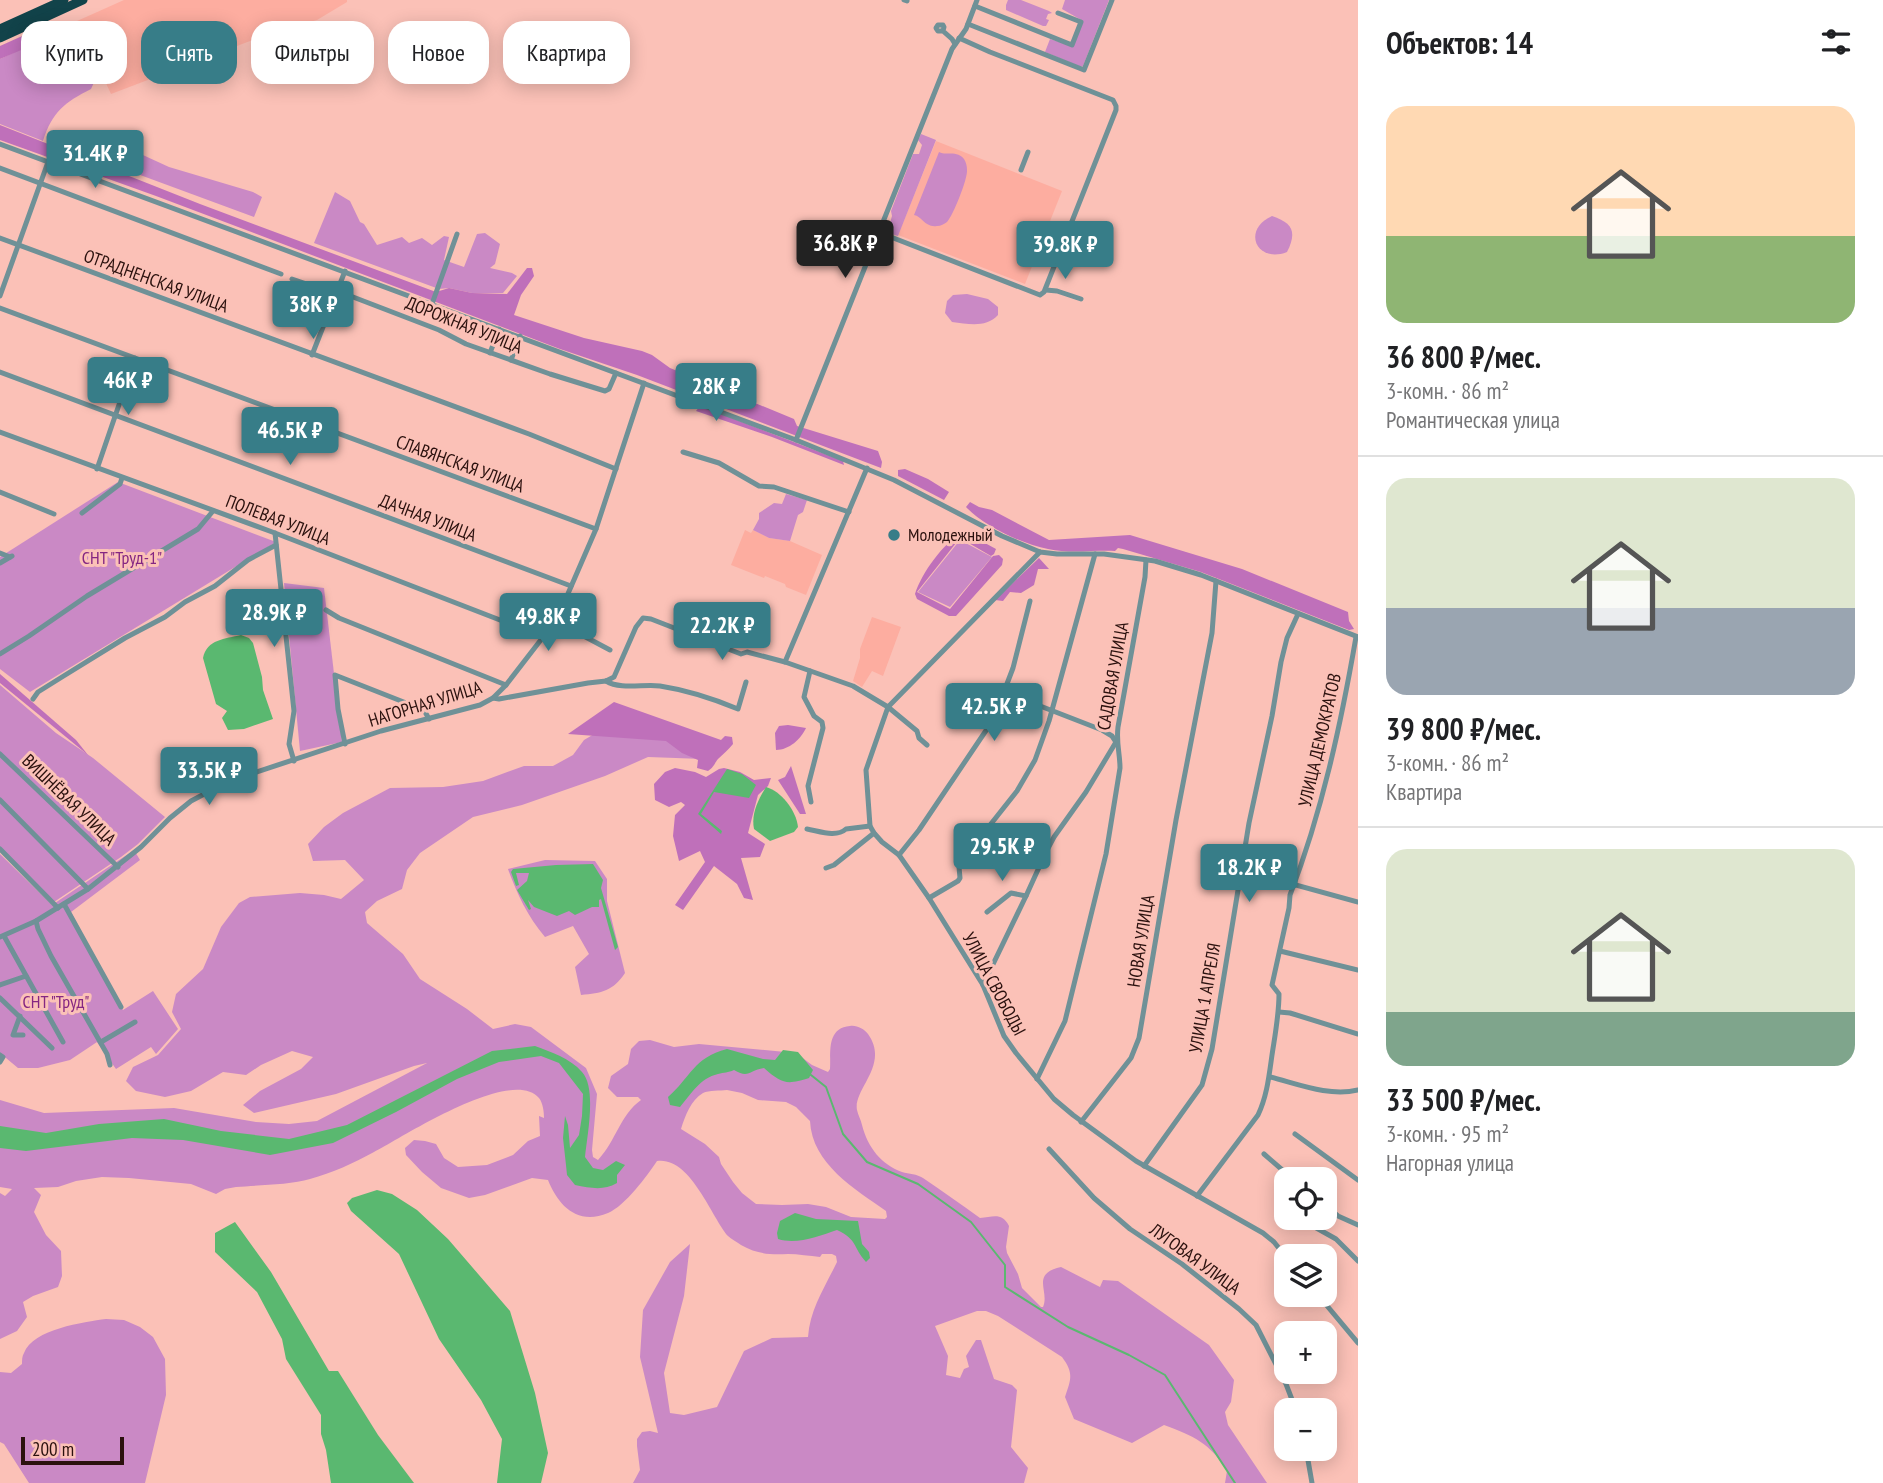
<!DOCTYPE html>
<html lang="ru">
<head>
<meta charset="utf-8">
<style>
	:root { --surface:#fff; --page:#f2f2f2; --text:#202124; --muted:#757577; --line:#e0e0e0; --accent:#377d88 }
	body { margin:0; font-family:"PT Sans Narrow",sans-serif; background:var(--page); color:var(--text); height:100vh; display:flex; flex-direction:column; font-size:26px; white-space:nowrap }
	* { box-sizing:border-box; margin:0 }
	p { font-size:23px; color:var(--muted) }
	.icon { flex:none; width:38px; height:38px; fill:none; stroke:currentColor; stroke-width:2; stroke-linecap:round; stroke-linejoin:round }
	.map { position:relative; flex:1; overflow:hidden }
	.details { display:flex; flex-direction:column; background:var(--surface); width:525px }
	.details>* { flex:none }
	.hud { position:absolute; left:21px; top:21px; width:665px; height:63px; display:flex; gap:14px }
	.controls { position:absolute; left:1274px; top:1167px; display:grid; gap:14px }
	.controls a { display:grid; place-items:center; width:63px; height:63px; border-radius:14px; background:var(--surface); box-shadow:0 4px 18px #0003; font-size:35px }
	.scale { position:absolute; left:21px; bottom:18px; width:103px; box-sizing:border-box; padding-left:7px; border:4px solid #2b110e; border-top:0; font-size:19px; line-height:24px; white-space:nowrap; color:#2b110e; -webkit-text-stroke:5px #fbc1b7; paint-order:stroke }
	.price { position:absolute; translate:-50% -60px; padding:0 16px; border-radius:7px; background:var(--accent); color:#fff; font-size:23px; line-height:46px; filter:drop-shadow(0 2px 4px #0008) }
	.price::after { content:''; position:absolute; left:50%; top:42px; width:21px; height:16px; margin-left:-10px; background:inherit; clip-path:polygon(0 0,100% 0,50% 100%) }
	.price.current { background:#222; color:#fff }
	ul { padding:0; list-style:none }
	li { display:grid; align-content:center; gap:14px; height:371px; padding:0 28px }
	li+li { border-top:2px solid var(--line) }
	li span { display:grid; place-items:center; height:217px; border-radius:21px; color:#555 }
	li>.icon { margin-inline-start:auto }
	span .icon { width:126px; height:126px; fill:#fffc; stroke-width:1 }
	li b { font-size:30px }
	h2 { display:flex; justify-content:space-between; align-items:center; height:84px; padding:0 28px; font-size:30px }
	.tag { padding:0 24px; border-radius:21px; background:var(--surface); box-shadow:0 4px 18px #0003; font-size:24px; line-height:63px }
	.tag.current { background:var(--accent); color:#fff }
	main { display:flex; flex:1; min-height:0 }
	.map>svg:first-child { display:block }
	.built { fill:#fdada0 }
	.green { fill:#ca89c5; fill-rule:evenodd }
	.forest { fill:#bf70ba }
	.water { fill:#5ab870 }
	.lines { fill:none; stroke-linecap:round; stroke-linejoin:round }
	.stream { stroke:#5ab870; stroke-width:2 }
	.minor { stroke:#6f9197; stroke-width:5 }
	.highway { stroke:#12434a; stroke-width:9 }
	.poi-dot { fill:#377d88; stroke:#fbc1b7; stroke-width:2.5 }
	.labels { text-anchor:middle; stroke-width:6; stroke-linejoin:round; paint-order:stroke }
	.street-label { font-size:18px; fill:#2b110e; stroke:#fbc1b7 }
	.poi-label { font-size:18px; fill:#2b110e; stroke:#fbc1b7; text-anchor:start }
	.park-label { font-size:18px; fill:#852682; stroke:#fbc1b7 }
</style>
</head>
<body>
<main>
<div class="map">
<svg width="1358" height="1483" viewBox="0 0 1358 1483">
	<rect width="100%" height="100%" fill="#fbc1b7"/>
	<!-- built -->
	<g class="built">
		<path d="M124,0H347V2L317,20L306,23H297L111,94L77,21Z"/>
		<path d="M936,141L1062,191L1025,284L898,235Z"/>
		<path d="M745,530L751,533L753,530L769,538L790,541L822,555L806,595L786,587L785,584L765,576L764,578L731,565Z"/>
		<path d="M872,617L901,627L883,676L872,671L862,687L853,681L860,658V649Z"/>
	</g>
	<!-- green -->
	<g class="green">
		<path d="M1008,0H1021L1049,11L1052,13L1048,14L1046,19L1049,20L1046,26H1043L1006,10V5Z"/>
		<path d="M1065,0H1109L1083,66L1081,67L1045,52L1050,39L1072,46L1083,21L1062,9Z"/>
		<path d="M55,31L79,39L90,54L95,69L96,78L91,89C65,102 52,112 43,141L0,124V59L50,36Z"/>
		<path d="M64,130L68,134H77L84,139L132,150L169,167L253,192L262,197L254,217L48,141L47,137L54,132Z"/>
		<path d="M921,134L936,140L898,236L885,232L883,228L889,226L892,216L891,211L913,154H919L922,145L918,140Z"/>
		<path d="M939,152C947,156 956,150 964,159C966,162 967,166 967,170C968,178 953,216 947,222C944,224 941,226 937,226C925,228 922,216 914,215Z"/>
		<path d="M335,192L350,201L360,222L364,224L377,245L402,237L409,243L422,238L432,245L444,236L449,237L444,260L464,267L477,234L485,233L500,244L495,264L490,268L512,273L517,276L503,293H472L449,288L439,289L314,243Z"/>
		<path d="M1272,216C1293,223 1297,232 1287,252C1257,264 1241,230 1272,216Z"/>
		<path d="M967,294L988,299L998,307V315C986,328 969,324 952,322L945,313L947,301L953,295Z"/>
		<path d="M118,482L276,542L30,692L0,669V557Z"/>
		<path d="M786,494L807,500L803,512L798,515L790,541L769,538L753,530L759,519V513L774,503L782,504Z"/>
		<path d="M960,540L992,557L950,607L918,592Z"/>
		<path d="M284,583L324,588L342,742L300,751Z"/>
		<path d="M0,685L56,733L93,758L165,817L138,844L121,857L54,902L0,848Z"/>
		<path d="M630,721L704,759L648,757L605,776L522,805L473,817L420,853L407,870L402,889L377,901L365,912L367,923L403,954L420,979L467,1009L493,1029L515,1024L531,1027L586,1068L597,1094L592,1150L593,1157L598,1160C616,1141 620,1115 641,1100L638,1097H617L608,1088L611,1076L628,1064L631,1049L639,1041L650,1040L674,1047L699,1044L796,1053L812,1065L828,1072L830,1069C831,1053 826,1028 850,1026C857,1025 864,1029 868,1034C890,1065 853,1089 857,1110C858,1115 861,1120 862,1125C868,1148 881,1164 902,1172C909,1174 917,1174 923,1178C942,1191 961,1204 980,1218C993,1217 1002,1212 1009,1226L1006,1247L1007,1253L1018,1274L1022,1288L1041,1307H1043C1050,1291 1030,1274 1061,1267L1100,1287L1103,1280L1118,1281L1209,1345L1234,1380L1231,1402L1225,1412L1228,1425L1267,1483H1225L1227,1471C1210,1443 1194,1436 1164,1425L1132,1443L1074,1419L1065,1397C1071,1379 1074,1373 1062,1357L998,1316L986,1311H977L935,1326L948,1356L946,1375L960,1378L964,1369L969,1367L966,1356L976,1340H981L994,1379L1012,1385L1017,1390L1011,1447L1028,1468L1024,1483H633L640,1470L637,1446V1439L642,1432L650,1431L658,1433L640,1357L643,1310L670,1262L690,1244L684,1296L664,1373L670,1413L684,1415L717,1407L744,1351L772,1338L808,1337C810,1309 825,1287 837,1262L836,1256L832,1254H822L820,1257C810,1256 798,1254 788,1254C770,1255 757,1254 741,1245C737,1242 731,1239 728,1236C711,1216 690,1156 657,1161C647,1176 625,1206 608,1213C577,1226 558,1205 548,1180L532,1178L485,1195L469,1198L441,1188L422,1172L406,1155L405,1148L414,1140L425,1141L436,1144L444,1158L458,1167L487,1165L513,1155L528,1141L540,1136L539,1116L544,1118C544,1112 543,1103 539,1098C511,1066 403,1137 374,1152C354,1163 332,1173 310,1179C290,1185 258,1185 236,1187L225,1189L216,1194L191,1184L129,1178L102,1177L76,1181L58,1187L34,1188L41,1195L34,1212L46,1235L61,1251L62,1276L58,1287L33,1296L23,1302L27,1317L17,1331L0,1339V1193L5,1196L12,1189L0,1187V1100L44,1113L174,1108L256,1122L289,1124L317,1121L427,1063L414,1066L336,1094L254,1113L243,1105L260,1091L301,1069L313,1057L292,1051L261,1065L246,1075L223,1072L191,1091L165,1097L136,1091L126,1081L133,1067L158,1055L181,1029L172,1012L176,994L203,969L221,927L239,903L250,897L300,893L324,895L341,899L364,880L345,860L313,861L308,844L324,827L343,813L390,788L443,787L483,781L524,766H553L573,755L584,740L613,723ZM727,1090L742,1093L758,1100L786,1102L796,1107L810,1121C812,1164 855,1189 886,1211L887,1217L885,1219L851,1217L826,1207L808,1204L782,1205L756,1204L742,1193L733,1182L721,1164L719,1157L705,1144L681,1129C685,1116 691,1100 703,1093C709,1090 720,1091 727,1090Z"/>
		<path d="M134,850L140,860L71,912L123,1010L153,991L178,1029L156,1054L151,1047L116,1069L97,1042L70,1060L38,1068H18L0,1053V854L52,905Z"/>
		<path d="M545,860L595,861L607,879V901L625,973C613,991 602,993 581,995L575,967L589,954L573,926L545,937C528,917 517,894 508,869Z"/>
		<path d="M106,1319L124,1320L140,1327L153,1337L165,1359L166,1395L145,1483H29L4,1444L0,1442V1372L11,1373L22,1364C22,1360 22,1356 24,1353C33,1329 84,1322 106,1319Z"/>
	</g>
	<!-- forest -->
	<g class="forest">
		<path d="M40,28H48L55,31L45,40L0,59V46Z"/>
		<path d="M0,125L200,204L436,292L449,288L472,293L507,294L527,268H532L534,276L521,295L514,315L584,338L642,351L652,355L670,368L794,419L797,426L878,451L882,462L881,468L637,375L560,349L156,196L0,140Z"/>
		<path d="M700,406L843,461L844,465L772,437L696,411Z"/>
		<path d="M905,469L928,479L949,492L944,500L898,476V470Z"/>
		<path d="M970,502L979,507L992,510L1049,540L1130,535L1242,569L1348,612L1349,621L1354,629L1349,630L1201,572L1123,549L1118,548L1115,551C1093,550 1070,554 1048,549C1022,544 984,526 966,507Z"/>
		<path d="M963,531L996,549L994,554L991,556L960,538L917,592L950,609L993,556L999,555L1003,559L1002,565L956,616H949L917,599L915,594C922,572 943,544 963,531Z"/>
		<path d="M1039,558L1049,569H1038L1034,585L1021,593L1010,592L1003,601L995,600Z"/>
		<path d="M0,674L76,740L88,755L0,683Z"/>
		<path d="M614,702L721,740L725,736L732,737L733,744C728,750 723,754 718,759C714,764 714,767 708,771L697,768L698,760L682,753L666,741L568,734Z"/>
		<path d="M788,725L806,728C801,739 789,750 776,750L775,733L779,726Z"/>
		<path d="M791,766L806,814H800L778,780L785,777Z"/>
		<path d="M675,768L695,772L706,777L719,769L724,768L740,772L754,780L771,778L768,786L758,795L748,833L765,844L760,857L741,858L753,900L744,898L737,884L714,866L683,910L675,905L705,862L700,851L679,861L673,836L675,815L685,805L681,802L669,807L655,800L654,784L665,772Z"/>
	</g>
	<!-- water -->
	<g class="water">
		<path d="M241,635L249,638L253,643L262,677L263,690L273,719L244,729L228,730L222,718L227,711L216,704L203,658C207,639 225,639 241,635Z"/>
		<path d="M727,769L742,774L756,785L749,798L714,792L701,814L722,831L721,834L698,814Z"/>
		<path d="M766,787C781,791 796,810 798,827L794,832L770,841L754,829C751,814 758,800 766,787Z"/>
		<path d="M593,864L603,880L601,888L618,947L615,950L601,899L599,900V907H592L575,915L569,911L557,916L534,907L528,900L531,909L529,910L517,890L527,881L529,873H516L519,885L516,886L511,872L513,869L556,865Z"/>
		<path d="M535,1046C551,1052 570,1058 582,1072C597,1088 587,1136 585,1157L593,1168L603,1170L616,1161L625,1165L617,1175V1183C603,1191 591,1188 575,1185L567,1175L566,1165L563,1138L565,1116L568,1125L570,1148L579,1135L582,1116L583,1094L559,1063L541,1056L499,1062L457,1079L396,1112L333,1143L270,1155L183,1140L132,1138L26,1151L0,1148V1126L46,1133L99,1124L164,1119L221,1131L289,1139L347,1125L492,1051Z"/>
		<path d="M727,1049L763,1059L775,1060L783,1050L798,1052L813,1070L809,1078C787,1085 782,1084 764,1068C749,1070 749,1079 734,1070C728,1073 724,1072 718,1074C700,1078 691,1094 680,1107L670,1105L668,1097C691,1077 693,1058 727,1049Z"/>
		<path d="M377,1190L392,1194L417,1210L448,1239L510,1311L535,1393L548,1453L541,1483H497L502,1439L481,1400L439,1339L399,1254L351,1211L347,1203L352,1198Z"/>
		<path d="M795,1213L816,1219L858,1221L862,1244L869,1252L870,1258L866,1262C852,1246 858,1240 837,1230C819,1236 797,1245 778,1239L777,1233L780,1221Z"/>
		<path d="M235,1222L271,1272L329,1371H338L378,1435L414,1483H331L326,1450L321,1434V1415L286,1359L282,1339L257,1292L215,1252V1233Z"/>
	</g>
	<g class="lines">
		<!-- stream -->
		<path class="stream" d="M811,1075L826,1087L843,1134L867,1162L918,1184L971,1222L1005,1265V1287L1068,1327L1129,1355L1165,1375L1235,1483"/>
		<!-- minor -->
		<g class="minor">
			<path d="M904,0L907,1"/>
			<path d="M975,6L1072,45L1081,22L1058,13"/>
			<path d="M968,24L1084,70L1112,0"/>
			<path d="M943,31H938L936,28L938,25H943L944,27L943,31L952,39L955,44"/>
			<path d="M0,144L796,440L894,480L1002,536L1040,552L1057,554H1104L1155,561L1201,575L1358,637"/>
			<path d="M0,168L281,274"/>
			<path d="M1021,170L1028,152"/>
			<path d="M878,232L1040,295L1044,292L1116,110V106L1113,100L990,52L959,38"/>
			<path d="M0,238L529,434L616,469"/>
			<path d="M292,279L333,293L340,292L439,330L466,344L550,374L605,391L609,389L616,373"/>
			<path d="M1046,290L1057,291L1081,299"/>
			<path d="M0,296L48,162"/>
			<path d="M432,304L457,234"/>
			<path d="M0,308L596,529"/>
			<path d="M490,353L499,329"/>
			<path d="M312,355L345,271"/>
			<path d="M511,360L520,336"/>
			<path d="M0,372L571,586"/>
			<path d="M0,432L275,533L544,637"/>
			<path d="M796,440L952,49L966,29L977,0"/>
			<path d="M683,452L719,463L759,486L774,487L849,512"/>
			<path d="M97,469L135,358"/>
			<path d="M0,492L54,514"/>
			<path d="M82,513L120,484L122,478"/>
			<path d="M275,533L294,711L289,744L294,761"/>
			<path d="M1040,552L888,707L866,770L870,826L874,833L882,842L899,855L929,898L983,985L1004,1036L1016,1053L1054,1099L1073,1115L1136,1161L1263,1233L1274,1242L1286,1257"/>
			<path d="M0,553L10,557"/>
			<path d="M0,563L12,556"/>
			<path d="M326,610L339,618L506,685"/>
			<path d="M557,619L563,625L610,650"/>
			<path d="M0,654L29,636L87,596L198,529L213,511"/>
			<path d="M785,662L867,468"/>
			<path d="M810,671L804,697L814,716L822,722L823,728L808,786L811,802"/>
			<path d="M606,681C621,690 642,684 660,686C686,690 714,699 738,709L746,682"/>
			<path d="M493,698L499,699L588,683L606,681L614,677L636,627L643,618L651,619L741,654L747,652L785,662L853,686L888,707L917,731L919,738L927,745"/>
			<path d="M33,699L38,692L62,677L125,638L165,617L185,602L215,586L248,560L276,545"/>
			<path d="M345,744L338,709L335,675L424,710L429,719"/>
			<path d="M0,754L118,867"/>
			<path d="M0,800L88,889"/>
			<path d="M807,829C819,831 836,838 846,829L870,826"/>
			<path d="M0,849L58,908"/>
			<path d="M899,855L919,830L987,729L997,710L1013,668L1030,601"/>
			<path d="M826,868L834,865L874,833"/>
			<path d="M1241,870L1358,902"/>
			<path d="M929,898L958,881L960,878L959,867L960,863L1017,791L1035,760L1049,721L1095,554"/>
			<path d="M64,904L121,1007"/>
			<path d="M987,912L1011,893L1026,896"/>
			<path d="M36,921L38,929L51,956L107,1054L110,1065"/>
			<path d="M4,936L63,1042"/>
			<path d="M0,937L36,921L88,889L141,847L170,818L191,801L229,781L381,731L480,705L493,698L506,685L557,619L596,529L644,383"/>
			<path d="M1280,951L1358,970"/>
			<path d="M0,985L26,976"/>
			<path d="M983,985L1026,896L1046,852L1054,837L1086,792L1116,742L1112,736L1102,730L1004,692"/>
			<path d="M0,998L52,1048"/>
			<path d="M1279,1012L1290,1013L1358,1034"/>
			<path d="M20,1016L13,1035H23"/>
			<path d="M101,1042L135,1022"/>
			<path d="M0,1055L3,1057L0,1062"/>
			<path d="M1270,1077C1298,1084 1329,1097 1358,1090"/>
			<path d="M1037,1079L1065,1021L1106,854L1120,768C1120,753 1116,743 1118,727L1145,577L1146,560"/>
			<path d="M1081,1122L1131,1058L1139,1038L1176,820L1212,633L1216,581"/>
			<path d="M1295,1134L1358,1180"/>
			<path d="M1049,1149L1094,1198L1130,1229L1182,1264L1239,1309L1256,1325L1286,1384L1296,1410"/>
			<path d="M1264,1154L1294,1180"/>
			<path d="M1144,1166L1202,1085L1212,1049L1249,823L1272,716L1281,662L1287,638L1298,614"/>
			<path d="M1197,1196L1258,1115C1267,1096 1269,1076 1272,1055C1275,1035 1279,1015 1279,994L1272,985L1289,908L1290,895C1322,812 1341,724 1356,637"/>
			<path d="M1325,1205L1338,1216L1358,1225"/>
			<path d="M1311,1225L1336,1239L1358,1261"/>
			<path d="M1318,1295L1358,1343"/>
			<path d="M1306,1449L1312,1483"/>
		</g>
		<!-- highway -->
		<g class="highway">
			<path d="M0,29L64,0"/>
			<path d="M0,38L83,0"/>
		</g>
	</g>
	<!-- markers -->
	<circle class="poi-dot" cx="894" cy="535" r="7"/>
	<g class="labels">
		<!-- street labels -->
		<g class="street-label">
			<text transform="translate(156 281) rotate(20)" y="6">ОТРАДНЕНСКАЯ УЛИЦА</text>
			<text transform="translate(464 325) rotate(22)" y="6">ДОРОЖНАЯ УЛИЦА</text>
			<text transform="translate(460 464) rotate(20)" y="6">СЛАВЯНСКАЯ УЛИЦА</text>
			<text transform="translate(428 518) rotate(21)" y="6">ДАЧНАЯ УЛИЦА</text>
			<text transform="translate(278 520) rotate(21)" y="6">ПОЛЕВАЯ УЛИЦА</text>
			<text transform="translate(1113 676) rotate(-80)" y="6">САДОВАЯ УЛИЦА</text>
			<text transform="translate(425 704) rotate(-17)" y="6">НАГОРНАЯ УЛИЦА</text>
			<text transform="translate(1320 740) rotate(-77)" y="6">УЛИЦА ДЕМОКРАТОВ</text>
			<text transform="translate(69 800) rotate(44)" y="6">ВИШНЁВАЯ УЛИЦА</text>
			<text transform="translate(1141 941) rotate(-81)" y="6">НОВАЯ УЛИЦА</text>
			<text transform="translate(994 984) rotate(62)" y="6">УЛИЦА СВОБОДЫ</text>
			<text transform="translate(1205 998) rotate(-80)" y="6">УЛИЦА 1 АПРЕЛЯ</text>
			<text transform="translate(1195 1259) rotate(36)" y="6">ЛУГОВАЯ УЛИЦА</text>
		</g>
		<!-- poi labels -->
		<g class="poi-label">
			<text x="908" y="541">Молодежный</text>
		</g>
		<!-- park labels -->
		<g class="park-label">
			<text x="122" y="564">СНТ "Труд-1"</text>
			<text x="56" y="1008">СНТ "Труд"</text>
		</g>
	</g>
</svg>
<div class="controls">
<a><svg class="icon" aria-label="locate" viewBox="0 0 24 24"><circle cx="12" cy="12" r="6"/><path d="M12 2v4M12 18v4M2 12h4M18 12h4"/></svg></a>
<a><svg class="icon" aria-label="layers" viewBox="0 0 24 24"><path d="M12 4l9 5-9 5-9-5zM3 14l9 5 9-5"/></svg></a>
<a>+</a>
<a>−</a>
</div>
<div class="scale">200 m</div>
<b class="price" style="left:95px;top:190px">31.4K ₽</b>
<b class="price current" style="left:845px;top:280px">36.8K ₽</b>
<b class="price" style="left:1065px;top:281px">39.8K ₽</b>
<b class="price" style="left:313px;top:341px">38K ₽</b>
<b class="price" style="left:128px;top:417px">46K ₽</b>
<b class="price" style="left:716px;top:423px">28K ₽</b>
<b class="price" style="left:290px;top:467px">46.5K ₽</b>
<b class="price" style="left:274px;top:649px">28.9K ₽</b>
<b class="price" style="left:548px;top:653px">49.8K ₽</b>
<b class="price" style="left:722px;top:662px">22.2K ₽</b>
<b class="price" style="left:994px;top:743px">42.5K ₽</b>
<b class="price" style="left:209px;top:807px">33.5K ₽</b>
<b class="price" style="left:1002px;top:883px">29.5K ₽</b>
<b class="price" style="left:1249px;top:904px">18.2K ₽</b>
<div class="hud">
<a class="tag">Купить</a>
<a class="tag current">Снять</a>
<a class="tag">Фильтры</a>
<a class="tag">Новое</a>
<a class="tag">Квартира</a>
</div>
</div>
<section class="details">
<h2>Объектов: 14<svg class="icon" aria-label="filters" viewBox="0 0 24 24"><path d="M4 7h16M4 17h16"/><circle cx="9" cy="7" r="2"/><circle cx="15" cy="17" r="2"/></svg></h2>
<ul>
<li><span style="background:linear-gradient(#ffd9b3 60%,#8fb573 0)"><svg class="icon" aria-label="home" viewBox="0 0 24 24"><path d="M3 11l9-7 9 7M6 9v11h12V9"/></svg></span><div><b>36 800 ₽/мес.</b><p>3-комн. · 86 m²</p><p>Романтическая улица</p></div></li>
<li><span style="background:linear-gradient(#dfe7d0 60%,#9aa5b1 0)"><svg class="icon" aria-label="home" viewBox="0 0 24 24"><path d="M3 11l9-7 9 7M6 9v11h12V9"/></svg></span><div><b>39 800 ₽/мес.</b><p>3-комн. · 86 m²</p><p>Квартира</p></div></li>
<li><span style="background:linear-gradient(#dfe7d0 75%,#7fa58c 0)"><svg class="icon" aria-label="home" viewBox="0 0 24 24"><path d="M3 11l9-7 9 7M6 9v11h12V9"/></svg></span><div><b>33 500 ₽/мес.</b><p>3-комн. · 95 m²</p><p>Нагорная улица</p></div></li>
</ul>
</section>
</main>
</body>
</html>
